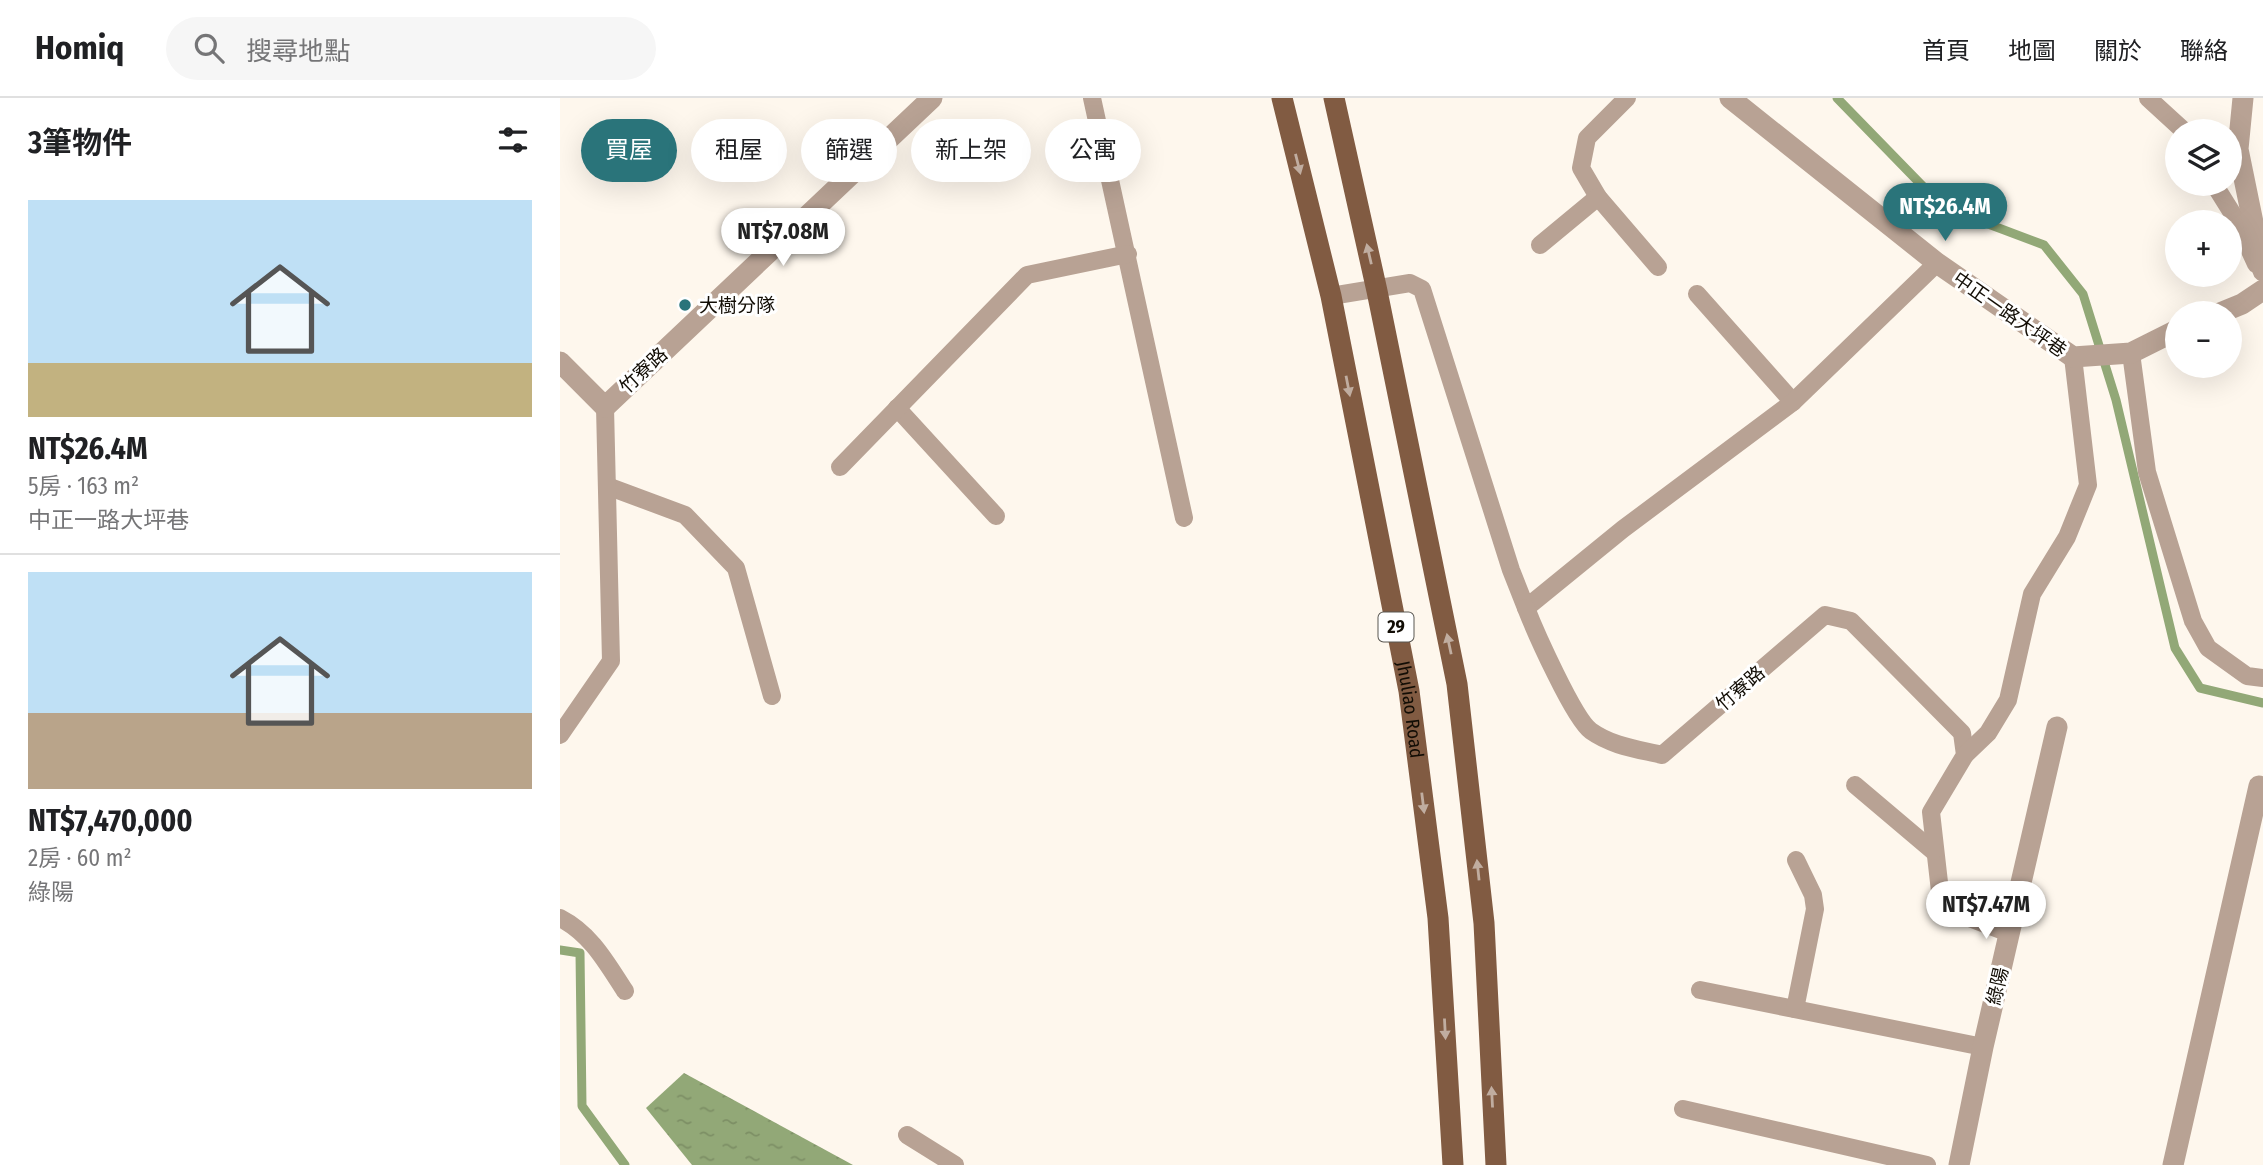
<!DOCTYPE html>
<html lang="zh-TW">
<head>
<meta charset="utf-8">
<style>
	:root { --surface:#fff; --page:#f6f6f6; --text:#202124; --muted:#757577; --line:#e0e0e0; --accent:#2a747a }
	body { margin:0; font-family:"Fira Sans Condensed","Noto Sans TC",sans-serif; background:var(--page); color:var(--text); height:100vh; display:flex; flex-direction:column; font-size:26px; white-space:nowrap }
	* { box-sizing:border-box; margin:0 }
	p { font-size:23px; color:var(--muted) }
	.icon { flex:none; width:38px; height:38px; fill:none; stroke:currentColor; stroke-width:2; stroke-linecap:round; stroke-linejoin:round }
	.map { position:relative; flex:1; overflow:hidden }
	.details { display:flex; flex-direction:column; background:var(--surface); width:560px }
	.details>* { flex:none }
	.top-card { position:absolute; left:21px; top:21px; width:665px; height:63px; display:flex; gap:14px }
	.tools { position:absolute; left:1605px; top:21px; display:grid; gap:14px }
	.tools a { display:grid; place-items:center; width:77px; height:77px; border-radius:50%; background:var(--surface); box-shadow:0 7px 28px #0002; font-size:35px }
	.price { position:absolute; translate:-50% -60px; padding:0 16px; border-radius:24px; background:#fff; color:#222; font-size:23px; line-height:46px; filter:drop-shadow(0 2px 4px #0008) }
	.price::after { content:''; position:absolute; left:50%; top:42px; width:21px; height:16px; margin-left:-10px; background:inherit; clip-path:polygon(0 0,100% 0,50% 100%) }
	.price.current { background:var(--accent); color:#fff }
	ul { padding:0; list-style:none }
	li { display:grid; align-content:center; gap:14px; height:371px; padding:0 28px }
	li+li { border-top:2px solid var(--line) }
	li span { display:grid; place-items:center; height:217px; border-radius:0px; color:#555 }
	li>.icon { margin-inline-start:auto }
	span .icon { width:126px; height:126px; fill:#fffc; stroke-width:1 }
	li b { font-size:30px }
	h2 { display:flex; justify-content:space-between; align-items:center; height:84px; padding:0 28px; font-size:30px }
	.pill { padding:0 24px; border-radius:32px; background:var(--surface); box-shadow:0 7px 28px #0002; font-size:24px; line-height:63px }
	.pill.current { background:var(--accent); color:#fff }
	header { display:flex; align-items:center; gap:42px; box-sizing:border-box; height:98px; padding:0 35px; background:var(--surface); border-bottom:2px solid var(--line) }
	header strong { font-size:33px }
	nav { display:flex; gap:38px; margin-inline-start:auto; font-size:24px }
	.search { width:490px; height:63px; background:var(--page); display:flex; align-items:center; gap:18px; box-sizing:border-box; padding:0 24px; border-radius:38px; color:var(--muted); font-size:26px }
	main { display:flex; flex:1; min-height:0 }
	.map>svg:first-child { display:block }
	.water { fill:url(#water-ripples) }
	.lines { fill:none; stroke-linecap:round; stroke-linejoin:round }
	.stream { stroke:#92a877; stroke-width:9 }
	.lane { stroke:#b8a294; stroke-width:18 }
	.street { stroke:#b8a294; stroke-width:21 }
	.primary { stroke:#815b42; stroke-width:21 }
	.oneway { fill:#c0ada0 }
	.poi-dot { fill:#2a747a; stroke:#fff; stroke-width:2.5 }
	.labels { text-anchor:middle; stroke-width:6; stroke-linejoin:round; paint-order:stroke }
	.shield { fill:#fff; stroke:#595650; stroke-width:2 }
	.shield-label { font-size:18px; font-weight:bold; fill:#120d05 }
	.poi-label { font-size:19px; fill:#120d05; stroke:#fff; text-anchor:start }
	.street-label { font-size:19px; fill:#120d05; stroke:#fff }
</style>
</head>
<body>
<header>
<strong>Homiq</strong>
<div class="search"><svg class="icon" aria-label="search" viewBox="0 0 24 24"><circle cx="10" cy="10" r="6"/><path d="M15 15l6 6"/></svg>搜尋地點</div>
<nav><a>首頁</a><a>地圖</a><a>關於</a><a>聯絡</a></nav>
</header>
<main>
<section class="details">
<h2>3筆物件<svg class="icon" aria-label="filters" viewBox="0 0 24 24"><path d="M4 7h16M4 17h16"/><circle cx="9" cy="7" r="2"/><circle cx="15" cy="17" r="2"/></svg></h2>
<ul>
<li><span style="background:linear-gradient(#bfe0f5 75%,#c2b280 0)"><svg class="icon" aria-label="home" viewBox="0 0 24 24"><path d="M3 11l9-7 9 7M6 9v11h12V9"/></svg></span><div><b>NT$26.4M</b><p>5房 · 163 m²</p><p>中正一路大坪巷</p></div></li>
<li><span style="background:linear-gradient(#bfe0f5 65%,#b9a48a 0)"><svg class="icon" aria-label="home" viewBox="0 0 24 24"><path d="M3 11l9-7 9 7M6 9v11h12V9"/></svg></span><div><b>NT$7,470,000</b><p>2房 · 60 m²</p><p>綠陽</p></div></li>
</ul>
</section>
<div class="map">
<svg width="1703" height="1067" viewBox="0 0 1703 1067">
	<defs>
		<pattern id="water-ripples" width="26" height="14" patternUnits="userSpaceOnUse" patternTransform="scale(1.75)"><rect width="26" height="14" fill="#92a877"/><path d="M2 4q2-2 4 0t4 0M15 11q2-2 4 0t4 0" fill="none" stroke="#7d8f65"/></pattern>
	</defs>
	<rect width="100%" height="100%" fill="#fef7ed"/>
	<!-- water -->
	<path class="water" d="M124,975L293,1067H132L86,1010Z"/>
	<g class="lines">
		<!-- stream -->
		<g class="stream">
			<path d="M1277,0L1383,109L1484,147L1523,196L1556,302L1615,550L1640,590L1703,605"/>
			<path d="M0,852L20,855L22,1008L65,1067"/>
		</g>
		<!-- lane -->
		<g class="lane">
			<path d="M532,0L624,420"/>
			<path d="M1067,0L1027,40L1021,70L1038,99L1098,169"/>
			<path d="M1588,0L1624,33"/>
			<path d="M1654,86L1674,118L1696,166"/>
			<path d="M980,147L1038,99"/>
			<path d="M1137,196L1233,304"/>
			<path d="M771,198L850,185L862,191L951,472L966,510L1063,431L1233,304L1377,165"/>
			<path d="M1571,255L1587,374L1633,523L1648,550L1687,578L1703,580"/>
			<path d="M337,310L436,418"/>
			<path d="M280,369L467,177L568,156"/>
			<path d="M47,388L125,417L176,470L212,598"/>
			<path d="M966,510C975,533 1014,621 1031,633C1052,648 1077,651 1102,657L1265,517L1291,523L1402,635L1405,657L1371,714L1381,802L1394,814L1449,835"/>
			<path d="M0,637L51,563L45,309"/>
			<path d="M1405,657L1428,635L1448,602L1472,496L1507,439L1528,387L1513,259"/>
			<path d="M1295,687L1373,753"/>
			<path d="M0,820C31,836 46,864 65,893"/>
			<path d="M1140,892L1423,949"/>
			<path d="M1235,911L1255,811L1253,797L1236,762"/>
			<path d="M1123,1011L1367,1067"/>
			<path d="M347,1037L395,1067"/>
		</g>
		<!-- street -->
		<g class="street">
			<path d="M1170,0L1377,165L1513,259L1571,255L1617,232"/>
			<path d="M1683,0L1678,51L1703,173"/>
			<path d="M1660,215L1682,206L1703,192"/>
			<path d="M0,264L45,309L372,0"/>
			<path d="M1399,1067L1423,949L1497,629"/>
			<path d="M1613,1067L1699,688"/>
		</g>
		<!-- primary -->
		<g class="primary">
			<path id="s1" d="M722,0L771,198L849,593L878,820L893,1067"/>
			<path d="M774,0L817,193L897,586L924,825L936,1067"/>
		</g>
	</g>
	<!-- one-way arrows -->
	<defs><path id="oneway-solid" d="M-6-.8H1V-3.2L6.5 0L1 3.2V.8H-6Z" transform="scale(1.75)"/></defs>
	<g class="oneway">
		<use href="#oneway-solid" transform="translate(738 66) rotate(76)"/>
		<use href="#oneway-solid" transform="translate(809 156) rotate(-103)"/>
		<use href="#oneway-solid" transform="translate(788 288) rotate(79)"/>
		<use href="#oneway-solid" transform="translate(889 546) rotate(-102)"/>
		<use href="#oneway-solid" transform="translate(863 705) rotate(83)"/>
		<use href="#oneway-solid" transform="translate(918 772) rotate(-96)"/>
		<use href="#oneway-solid" transform="translate(885 931) rotate(87)"/>
		<use href="#oneway-solid" transform="translate(932 999) rotate(-93)"/>
	</g>
	<!-- markers -->
	<circle class="poi-dot" cx="125" cy="207" r="7"/>
	<g class="labels">
		<!-- shield labels -->
		<rect class="shield" x="818.5" y="514.5" width="35" height="29" rx="5"/>
		<g class="shield-label">
			<text x="836" y="535">29</text>
		</g>
		<!-- poi labels -->
		<g class="poi-label">
			<text x="139" y="214">大樹分隊</text>
		</g>
		<!-- street labels -->
		<g class="street-label">
			<text transform="translate(1450 216) rotate(35)" y="7">中正一路大坪巷</text>
			<text transform="translate(83 272) rotate(-43)" y="7">竹寮路</text>
			<text transform="translate(1180 590) rotate(-41)" y="7">竹寮路</text>
			<text dy="7" stroke="none"><textPath href="#s1" startOffset="625">Jhuliao Road</textPath></text>
			<text transform="translate(1437 888) rotate(-77)" y="7">綠陽</text>
		</g>
	</g>
</svg>
<div class="tools">
<a><svg class="icon" aria-label="layers" viewBox="0 0 24 24"><path d="M12 4l9 5-9 5-9-5zM3 14l9 5 9-5"/></svg></a>
<a>+</a>
<a>−</a>
</div>
<b class="price current" style="left:1385px;top:145px">NT$26.4M</b>
<b class="price" style="left:223px;top:170px">NT$7.08M</b>
<b class="price" style="left:1426px;top:843px">NT$7.47M</b>
<div class="top-card">
<a class="pill current">買屋</a>
<a class="pill">租屋</a>
<a class="pill">篩選</a>
<a class="pill">新上架</a>
<a class="pill">公寓</a>
</div>
</div>
</main>
</body>
</html>
